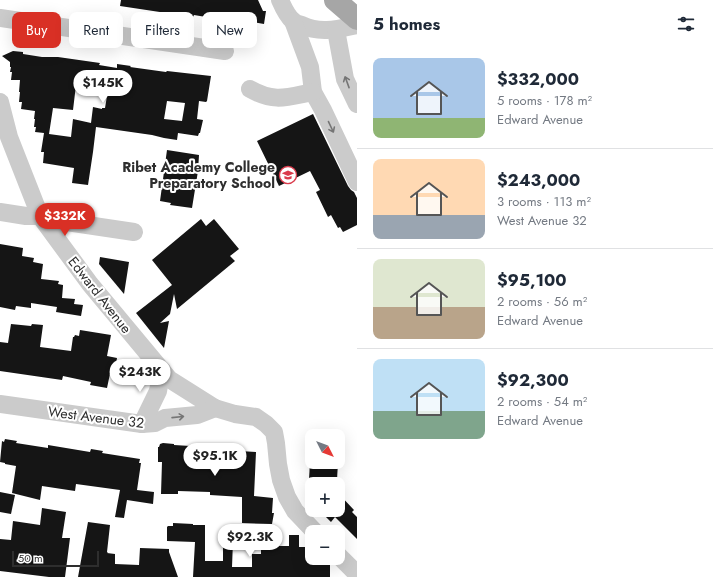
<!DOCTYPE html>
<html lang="en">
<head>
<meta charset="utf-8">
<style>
	:root { --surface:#fff; --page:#f6f6f7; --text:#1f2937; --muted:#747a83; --line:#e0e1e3; --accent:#d93025 }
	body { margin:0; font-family:Jost,sans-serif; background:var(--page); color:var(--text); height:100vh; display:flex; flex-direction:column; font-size:15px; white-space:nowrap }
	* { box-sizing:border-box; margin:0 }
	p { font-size:13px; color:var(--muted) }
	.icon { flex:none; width:22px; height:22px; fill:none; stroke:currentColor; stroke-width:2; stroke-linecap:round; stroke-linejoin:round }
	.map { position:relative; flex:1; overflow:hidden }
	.drawer { display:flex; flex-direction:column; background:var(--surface); width:356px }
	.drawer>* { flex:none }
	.guide { position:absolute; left:12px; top:12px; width:285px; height:36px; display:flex; gap:8px }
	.needle { width:26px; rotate:132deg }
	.buttons { position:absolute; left:305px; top:429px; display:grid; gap:8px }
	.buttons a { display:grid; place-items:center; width:40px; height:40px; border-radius:8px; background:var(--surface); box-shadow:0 4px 16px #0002; font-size:20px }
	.scale { position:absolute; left:12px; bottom:10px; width:87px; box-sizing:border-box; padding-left:4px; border:2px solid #2e2e2e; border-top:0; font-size:11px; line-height:14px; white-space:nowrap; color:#2e2e2e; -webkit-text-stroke:3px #fff; paint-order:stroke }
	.price { position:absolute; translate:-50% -34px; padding:0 9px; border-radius:14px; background:#fff; color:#222; font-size:13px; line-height:26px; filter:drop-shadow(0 1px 2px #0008) }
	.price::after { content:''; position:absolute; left:50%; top:24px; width:12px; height:9px; margin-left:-6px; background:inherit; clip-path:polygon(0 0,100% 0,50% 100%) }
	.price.selected { background:var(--accent); color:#fff }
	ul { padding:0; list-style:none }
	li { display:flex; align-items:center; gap:12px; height:100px; padding:0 16px }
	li+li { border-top:1px solid var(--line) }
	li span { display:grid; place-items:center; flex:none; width:112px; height:80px; border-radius:8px; color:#555 }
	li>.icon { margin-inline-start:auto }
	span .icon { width:48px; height:48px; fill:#fffc; stroke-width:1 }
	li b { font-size:17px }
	h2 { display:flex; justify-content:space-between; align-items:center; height:48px; padding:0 16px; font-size:17px }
	.tag { padding:0 14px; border-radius:8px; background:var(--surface); box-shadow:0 4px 16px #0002; font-size:14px; line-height:36px }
	.tag.selected { background:var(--accent); color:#fff }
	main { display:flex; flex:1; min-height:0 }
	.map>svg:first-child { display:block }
	.building { fill:#151515; fill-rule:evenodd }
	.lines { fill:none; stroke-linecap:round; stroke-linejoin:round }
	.minor { stroke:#cbcbcb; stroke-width:18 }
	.major { stroke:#a6a6a6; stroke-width:22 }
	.oneway { stroke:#757575 }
	.labels { text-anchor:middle; stroke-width:4; stroke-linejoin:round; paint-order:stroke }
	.poi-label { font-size:14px; font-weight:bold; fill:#2e2e2e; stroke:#fff; text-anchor:end }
	.street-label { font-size:14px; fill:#2e2e2e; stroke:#fff }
</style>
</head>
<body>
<main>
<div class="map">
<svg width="357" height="577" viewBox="0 0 357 577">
	<rect width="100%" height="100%" fill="#fff"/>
	<!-- building -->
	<g class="building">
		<path d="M121,0H258L263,11H266L264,24L218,16L213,15L212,18L194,15L193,17L120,6Z"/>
		<path d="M13,51L23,52V54L42,57H58L100,63L99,65L117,68V64L131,66L130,67L166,72L167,71L211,76L207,101L206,102L199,101L197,119L203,120L200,133H199L198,136L178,133L177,140L164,138L152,135L96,127L93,152L88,185L72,183L74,168L43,163L44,152H41L44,133L35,132L36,127H34L35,119H34L35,111L21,109L22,102H19L20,92H19L20,80H11L12,72H10L11,67H10V62L2,56ZM76,85L108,90L105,108H102V109L93,107L91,123L73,119L71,137L49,134L53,108L73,110ZM167,101L185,103L182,121L164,119Z"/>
		<path d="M313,114L348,186L351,190L354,192L357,198V225L343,232L340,227L338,228L331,215L328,217L316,192L320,190L310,171L279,186L257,141Z"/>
		<path d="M167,150L199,155L198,171L192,208L170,205L171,203L160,201Z"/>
		<path d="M201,219L206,226L214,219L239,249L230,256L235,261L177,309L174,294L170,314L160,323L169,321L164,348L136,313L172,285L152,260Z"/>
		<path d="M0,244L23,248L22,256L34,258L33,262L43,264L41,279L59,281L58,284L63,285V286L62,298L75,299L74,304L83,305L81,316L56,312L57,307L31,303V308L16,306L15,310L0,307Z"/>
		<path d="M100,257L129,262L124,294L99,264Z"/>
		<path d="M11,324L31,326L32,324L43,325L40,347L71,351L73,337H74L75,335L79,336L80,330L111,335L107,356L117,358L115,370L111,369L107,388L90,385L91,382L63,376L62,380L0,371V342L8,343Z"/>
		<path d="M5,439L17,441L16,443L48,448V445L90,452L91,449L103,451L102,453L140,459L139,463H141L137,490L154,492L153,504L127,500L124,518L115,517L120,490L76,484L75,491L42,486L40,500L12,493L16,466L5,464V463L0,462L2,441L4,442Z"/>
		<path d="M163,443L174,444V445L223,448V450L256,452L254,496L273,498L272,513H274L272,524L242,523V497L210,495V492L178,491V494H161L162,462H158V447H159L160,444Z"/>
		<path d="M310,462H338L337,480L309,479Z"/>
		<path d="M0,492L15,495L11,514L0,512Z"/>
		<path d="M338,493L354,510L352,512L357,517V539L335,517L331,522L319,510H338Z"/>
		<path d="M42,508L66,512L62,538H70L65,577H49L0,571V539L11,540L13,521L40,525Z"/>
		<path d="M88,522L110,525L107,552H108L107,553L115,554V564L139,565L140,548L169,549V552L178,577H78Z"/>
		<path d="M173,523L193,524V525H205V561H223V541H233L232,567H252V554H261V548H263V546H289V535H299V547H306V549H311V561H330V577H193L195,542L167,541V527L168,526H173Z"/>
	</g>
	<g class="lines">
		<!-- minor -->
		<g class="minor">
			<path d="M280,0C283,7 287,16 293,21C295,23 299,24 302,25C320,34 338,29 357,25"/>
			<path d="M0,18L225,51"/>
			<path d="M293,21L310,67L313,92L323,110L357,182"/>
			<path d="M336,30L345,79L357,104"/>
			<path d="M250,89C275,103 287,97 313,92"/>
			<path d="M0,102L9,137L40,216L90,284L169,379L215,408L235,414L256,417L266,424L274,432L276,443L278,464L281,480L287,497L295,511L315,532"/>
			<path d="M0,212L26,216H40L60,221L134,232"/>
			<path d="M0,404L142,424L155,423L165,418L197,415L215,408"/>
			<path d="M142,424L158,391L162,370"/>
			<path d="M338,555L357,574"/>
		</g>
		<!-- major -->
		<path class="major" d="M335,0L357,19"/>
	</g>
	<!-- one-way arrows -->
	<defs><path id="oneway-shaft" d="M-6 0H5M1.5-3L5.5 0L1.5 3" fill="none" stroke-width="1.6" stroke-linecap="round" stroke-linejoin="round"/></defs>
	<g class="oneway">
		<use href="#oneway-shaft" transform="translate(347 82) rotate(-110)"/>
		<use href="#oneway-shaft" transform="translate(331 127) rotate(65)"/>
		<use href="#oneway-shaft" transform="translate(178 417) rotate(-6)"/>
	</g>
	<!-- icons -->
	<defs>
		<g id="school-ring" transform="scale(0.9)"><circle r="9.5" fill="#fff" stroke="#da3b4c" stroke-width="1.5"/><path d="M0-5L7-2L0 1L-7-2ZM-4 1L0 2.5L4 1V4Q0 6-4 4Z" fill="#da3b4c"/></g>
	</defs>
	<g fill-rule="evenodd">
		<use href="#school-ring" x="288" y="175"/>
	</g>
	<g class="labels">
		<!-- poi labels -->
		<g class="poi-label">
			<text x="275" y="172">Ribet Academy College<tspan x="275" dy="16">Preparatory School</tspan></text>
		</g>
		<!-- street labels -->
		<g class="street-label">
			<text transform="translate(100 295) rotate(52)" y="5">Edward Avenue</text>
			<text transform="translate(96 417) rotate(7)" y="5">West Avenue 32</text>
		</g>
	</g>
</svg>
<div class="buttons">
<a><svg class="needle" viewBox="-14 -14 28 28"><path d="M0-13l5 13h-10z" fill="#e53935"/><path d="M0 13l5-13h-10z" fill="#747a83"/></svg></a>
<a>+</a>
<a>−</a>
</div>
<div class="scale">50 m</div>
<b class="price" style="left:103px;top:104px">$145K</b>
<b class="price selected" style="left:65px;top:237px">$332K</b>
<b class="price" style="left:140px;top:393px">$243K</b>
<b class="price" style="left:215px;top:477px">$95.1K</b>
<b class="price" style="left:250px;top:558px">$92.3K</b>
<div class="guide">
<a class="tag selected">Buy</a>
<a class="tag">Rent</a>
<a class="tag">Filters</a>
<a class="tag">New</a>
</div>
</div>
<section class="drawer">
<h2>5 homes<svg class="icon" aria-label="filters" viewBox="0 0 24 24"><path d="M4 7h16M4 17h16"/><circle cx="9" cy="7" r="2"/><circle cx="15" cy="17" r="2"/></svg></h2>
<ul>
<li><span style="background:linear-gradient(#a9c7e8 75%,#8fb573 0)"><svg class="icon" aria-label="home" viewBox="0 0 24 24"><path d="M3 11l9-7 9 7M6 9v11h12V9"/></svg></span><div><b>$332,000</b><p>5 rooms · 178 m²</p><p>Edward Avenue</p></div></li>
<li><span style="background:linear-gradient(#ffd9b3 70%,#9aa5b1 0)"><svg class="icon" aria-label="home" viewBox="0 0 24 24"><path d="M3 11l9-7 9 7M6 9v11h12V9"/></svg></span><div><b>$243,000</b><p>3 rooms · 113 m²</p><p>West Avenue 32</p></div></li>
<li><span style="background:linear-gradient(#dfe7d0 60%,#b9a48a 0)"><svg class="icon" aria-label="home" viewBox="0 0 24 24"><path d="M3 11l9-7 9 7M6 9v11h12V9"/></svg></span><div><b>$95,100</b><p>2 rooms · 56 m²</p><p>Edward Avenue</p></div></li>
<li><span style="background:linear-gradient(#bfe0f5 65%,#7fa58c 0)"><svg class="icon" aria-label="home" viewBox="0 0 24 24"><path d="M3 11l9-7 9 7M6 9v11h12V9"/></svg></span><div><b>$92,300</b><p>2 rooms · 54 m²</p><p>Edward Avenue</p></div></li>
</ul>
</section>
</main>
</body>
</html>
